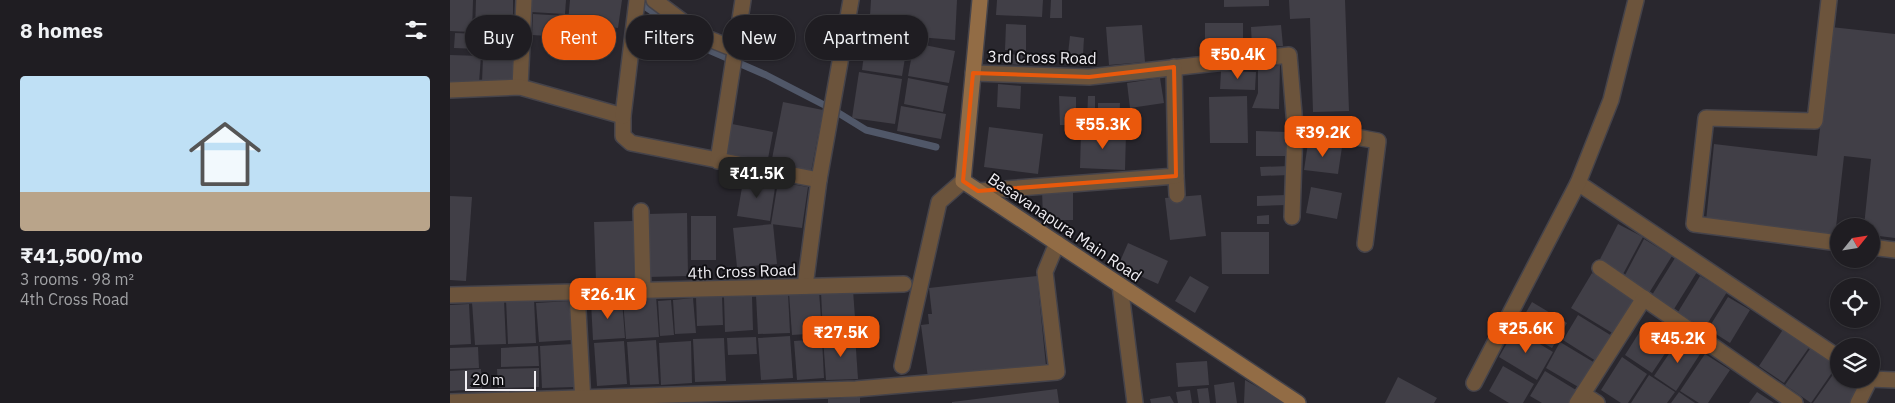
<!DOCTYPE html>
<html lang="en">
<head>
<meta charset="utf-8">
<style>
	:root { --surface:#1f1d22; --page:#2c2a2f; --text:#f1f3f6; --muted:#a1a2a5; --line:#3c3b40; --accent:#ea580c }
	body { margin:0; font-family:"IBM Plex Sans",sans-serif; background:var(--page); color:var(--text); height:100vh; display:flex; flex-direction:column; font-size:19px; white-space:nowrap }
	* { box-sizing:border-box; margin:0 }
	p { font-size:16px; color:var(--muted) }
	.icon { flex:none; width:28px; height:28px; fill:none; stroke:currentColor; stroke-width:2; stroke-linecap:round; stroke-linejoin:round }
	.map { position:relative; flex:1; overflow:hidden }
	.side { display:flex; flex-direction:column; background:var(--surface); width:450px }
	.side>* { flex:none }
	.guide { position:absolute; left:15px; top:15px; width:475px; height:45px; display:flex; gap:10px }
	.needle { width:32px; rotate:60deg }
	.controls { position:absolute; left:1380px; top:218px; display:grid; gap:10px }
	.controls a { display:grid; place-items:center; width:50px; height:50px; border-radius:50%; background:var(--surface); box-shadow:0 1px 4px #0004,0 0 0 1px var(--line); font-size:25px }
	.scale { position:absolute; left:15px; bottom:12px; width:71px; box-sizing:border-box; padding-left:5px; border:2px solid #f0eef3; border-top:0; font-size:14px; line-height:18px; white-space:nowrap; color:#f0eef3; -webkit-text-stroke:4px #111014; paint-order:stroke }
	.price { position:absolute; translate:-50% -42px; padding:0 11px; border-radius:10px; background:var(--accent); color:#fff; font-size:16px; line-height:32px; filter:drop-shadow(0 1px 2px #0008) }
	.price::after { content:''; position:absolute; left:50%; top:30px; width:15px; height:11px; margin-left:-8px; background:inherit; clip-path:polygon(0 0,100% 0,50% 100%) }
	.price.current { background:#222; color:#fff }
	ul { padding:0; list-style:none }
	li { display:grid; align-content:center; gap:10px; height:265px; padding:0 20px }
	li span { display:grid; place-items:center; height:155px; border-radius:5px; color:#555 }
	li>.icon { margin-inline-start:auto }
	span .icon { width:90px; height:90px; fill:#fffc; stroke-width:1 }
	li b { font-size:21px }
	h2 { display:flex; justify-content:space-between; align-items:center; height:60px; padding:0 20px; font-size:21px }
	.chip { padding:0 18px; border-radius:22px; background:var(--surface); box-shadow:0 1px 4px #0004,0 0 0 1px var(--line); font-size:18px; line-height:45px }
	.chip.current { background:var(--accent); color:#fff }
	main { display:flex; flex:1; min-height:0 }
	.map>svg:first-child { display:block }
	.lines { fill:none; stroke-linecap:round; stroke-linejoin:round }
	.stream { stroke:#505768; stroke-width:7 }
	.building { fill:#413f47 }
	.street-casing { stroke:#45434a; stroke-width:18 }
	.secondary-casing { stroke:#45434a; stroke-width:18 }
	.street { stroke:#6c543c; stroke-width:15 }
	.secondary { stroke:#926c45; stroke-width:15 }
	.marked { fill:none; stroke:#e8590c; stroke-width:4; stroke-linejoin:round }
	.labels { text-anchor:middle; stroke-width:4; stroke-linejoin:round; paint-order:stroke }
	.street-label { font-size:16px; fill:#f0eef3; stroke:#111014 }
</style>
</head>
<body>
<main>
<section class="side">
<h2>8 homes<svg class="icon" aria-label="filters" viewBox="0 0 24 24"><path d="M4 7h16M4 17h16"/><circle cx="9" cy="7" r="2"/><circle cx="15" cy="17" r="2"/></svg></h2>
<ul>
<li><span style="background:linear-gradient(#bfe0f5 75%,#b9a48a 0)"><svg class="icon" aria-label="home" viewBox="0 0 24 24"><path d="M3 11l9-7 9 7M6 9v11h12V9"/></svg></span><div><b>₹41,500/mo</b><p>3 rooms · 98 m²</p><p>4th Cross Road</p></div></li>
</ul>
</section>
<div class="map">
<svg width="1445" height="403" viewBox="0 0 1445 403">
	<rect width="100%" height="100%" fill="#29272e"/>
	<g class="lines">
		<!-- stream -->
		<path class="stream" d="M187,1L261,51L316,75L382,109L416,130L486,147"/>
	</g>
	<!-- building -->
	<g class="building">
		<path d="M0,0H23L22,32L0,31Z"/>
		<path d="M26,0H63V31L25,30Z"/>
		<path d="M82,0H116L115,14L81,12Z"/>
		<path d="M120,0H172L168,28L118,22Z"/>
		<path d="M421,0H507L505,40L419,33Z"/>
		<path d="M547,0H593L592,17L546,15Z"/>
		<path d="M601,0H612V18H600Z"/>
		<path d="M774,0H819V6L774,7Z"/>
		<path d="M839,0H895L899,111L863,112L860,18L840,19Z"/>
		<path d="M83,14L116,16L115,37L82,35Z"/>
		<rect x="755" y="23" width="38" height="23"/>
		<path d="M556,24L576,25V51L555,50Z"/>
		<path d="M692,25L695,62L659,65L656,27Z"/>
		<path d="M831,25L833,46L802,48L801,27Z"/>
		<path d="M1381,27L1445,34V238L1421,235V226H1414L1421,159L1394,156L1385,236L1256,221L1264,144L1367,156Z"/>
		<path d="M34,32L66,34L64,83L32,82Z"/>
		<path d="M5,33L30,34L29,49L4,48Z"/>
		<path d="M620,36L634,38L633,55L618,54Z"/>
		<path d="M416,39L457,46L452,76L412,70Z"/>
		<path d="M464,43L505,51L499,83L458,76Z"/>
		<path d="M557,54L574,55L573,65L557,64Z"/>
		<path d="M0,55L31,56L29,83L0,82Z"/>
		<path d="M830,65L829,109L802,108L808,93V68Z"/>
		<path d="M771,71L806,72L805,90L770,89Z"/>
		<path d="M409,72L452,79L445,124L402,118Z"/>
		<path d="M458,78L498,86L493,112L454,104Z"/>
		<path d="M710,78L714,103L680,108L677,83Z"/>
		<path d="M548,84L571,86L570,109L547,107Z"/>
		<path d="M609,96L626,97V125H610Z"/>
		<path d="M638,96H645V121H637Z"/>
		<path d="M797,96L798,143H760L759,97Z"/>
		<path d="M333,102L373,110L361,172L321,164Z"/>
		<path d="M648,103H670L669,124H648Z"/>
		<path d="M451,106L496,114L491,139L447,131Z"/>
		<path d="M282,124L323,132L317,164L276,155Z"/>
		<path d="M539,127L593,134L588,174L534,167Z"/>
		<path d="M631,131L676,133L675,170L630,168Z"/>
		<path d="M806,131L838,132V156H806Z"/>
		<path d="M858,143L892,147L888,174L854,170Z"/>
		<path d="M839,166L840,175L811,176L810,167Z"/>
		<path d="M294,176L326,181L320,221L287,216Z"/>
		<path d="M328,182L358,187L352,228L321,224Z"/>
		<path d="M861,187L892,193L887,219L856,213Z"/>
		<path d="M592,190H623V220H593Z"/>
		<path d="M751,195L756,236L720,240L715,198Z"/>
		<path d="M837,195V205L807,206V196Z"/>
		<path d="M0,196L22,197L16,281L0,280Z"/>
		<path d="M237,213L238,276L198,277L197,214Z"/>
		<path d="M819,215V224H807V216Z"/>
		<rect x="241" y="216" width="25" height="44"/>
		<path d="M183,221L184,280L146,281L144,222Z"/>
		<path d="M323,224L327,264L287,267L283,228Z"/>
		<path d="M1168,224L1193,237L1172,276L1148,263Z"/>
		<path d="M771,232H819V274H772Z"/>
		<path d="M1194,239L1222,256L1199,293L1174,277Z"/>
		<path d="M678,243L718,261L708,284L668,266Z"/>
		<path d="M1225,258L1247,272L1224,309L1202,295Z"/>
		<path d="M1142,273L1185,299L1164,334L1121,308Z"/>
		<path d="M587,276L596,366L478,378L471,325L479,324L478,314H482L479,288Z"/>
		<path d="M740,276L759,287L745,313L725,301Z"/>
		<path d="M1250,276L1277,292L1254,329L1228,312Z"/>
		<path d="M403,290L406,332L373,334L371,292Z"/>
		<path d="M369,291L372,333L342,335L339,293Z"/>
		<path d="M338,293L340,333L308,334L306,295Z"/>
		<path d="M206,296L209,337L176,339L173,299Z"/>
		<path d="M272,296L273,325L247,326L246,297Z"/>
		<path d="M302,296L303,330L275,332L274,297Z"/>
		<path d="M1278,297L1300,310L1280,343L1258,329Z"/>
		<path d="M243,298L246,333L225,334L223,300Z"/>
		<path d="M84,299L86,343L58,344L56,300Z"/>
		<path d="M54,300L56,344L25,345L22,302Z"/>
		<path d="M172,300L175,338L143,340L141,302Z"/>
		<path d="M221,300L224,335L210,336L208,301Z"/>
		<path d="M119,301L122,340L89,342L86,303Z"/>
		<path d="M1082,302L1117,323L1102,348L1067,328Z"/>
		<path d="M19,304L21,344L0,345V305Z"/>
		<path d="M1128,315L1162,336L1146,361L1113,340Z"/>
		<path d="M1194,325L1222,343L1202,373L1175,355Z"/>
		<path d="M1334,328L1360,346L1334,383L1309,366Z"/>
		<path d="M1065,329L1103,352L1087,380L1049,357Z"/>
		<path d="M405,335L408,379L376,380L373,337Z"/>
		<path d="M340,336L343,378L311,380L308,338Z"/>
		<path d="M1231,336L1252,351L1226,391L1204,376Z"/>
		<path d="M306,337L307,354L278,355L277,338Z"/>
		<path d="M274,338L276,381L245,382L243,339Z"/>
		<path d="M372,339L374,378L347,380L344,341Z"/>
		<path d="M206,340L209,384L180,385L177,342Z"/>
		<path d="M174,341L177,384L147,386L144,343Z"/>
		<path d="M241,341L242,383L211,385L209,343Z"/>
		<path d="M1110,342L1145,363L1130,388L1096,368Z"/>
		<path d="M123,344L125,387L92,388L90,346Z"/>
		<path d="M88,346L89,366L51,367V348Z"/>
		<path d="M1362,346L1388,364L1361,403L1335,385Z"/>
		<path d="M28,347L29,368L0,369V348Z"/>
		<path d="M1255,354L1280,370L1258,403H1249L1230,391Z"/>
		<path d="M1172,357L1197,374L1178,403H1171L1151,390Z"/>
		<path d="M757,361L759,385L728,387L726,363Z"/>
		<path d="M1053,366L1084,384L1073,403H1059L1039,391Z"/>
		<path d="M1389,366V379H1409L1415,383L1401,403H1363Z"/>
		<path d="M89,368V387L48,388L47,369Z"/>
		<path d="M31,369L32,389L0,391V371Z"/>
		<path d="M1095,371L1126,390L1118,403H1092L1080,396Z"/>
		<path d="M1199,375L1225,392L1217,403H1181Z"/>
		<path d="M948,377L987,398L984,403H935Z"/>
		<path d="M795,380L833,401L832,403H794Z"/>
		<path d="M784,382L787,403H766L764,385Z"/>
		<path d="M758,388L760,403H749L747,389Z"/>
		<path d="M607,389L609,403H502V402Z"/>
		<path d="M740,390L742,403H728L726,392Z"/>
		<path d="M1229,392L1245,403H1221Z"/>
		<path d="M1307,392L1324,403H1299Z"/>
		<path d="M720,396L724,403H701L700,399Z"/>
		<path d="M410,397V403H378V399Z"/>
	</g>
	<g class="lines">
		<!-- street casing -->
		<g class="street-casing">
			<g id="street">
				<path d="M204,0L252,36L284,49"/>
				<path d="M1379,0L1365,121L1256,118L1244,224L1389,243"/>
				<path d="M523,73L639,77L839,55L845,126L842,217"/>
				<path d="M70,87L74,0"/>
				<path d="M0,90L70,87L173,116V136L181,143L369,180"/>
				<path d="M173,116L187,0"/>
				<path d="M845,126L928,141L915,244"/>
				<path d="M268,161L293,0"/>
				<path d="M726,176L727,195"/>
				<path d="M1128,183L1389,358"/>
				<path d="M528,191L726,176L724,67"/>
				<path d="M191,211L193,291"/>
				<path d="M1421,247L1445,250"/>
				<path d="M1150,268L1345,403"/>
				<path d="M670,285L685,403"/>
				<path d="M355,286L369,180L401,0"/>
				<path d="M127,292L133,403"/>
				<path d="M0,295L454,284"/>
				<path d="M452,366L489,202L513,181"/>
				<path d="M1024,383L1128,183L1161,100L1186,0"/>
				<path d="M1133,394L1147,403"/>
				<path d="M0,402L406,389L607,372L595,272L607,243"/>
				<path d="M1127,403L1194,298"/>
				<path d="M1408,403L1420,379L1445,380"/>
			</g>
		</g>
		<!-- secondary casing -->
		<g class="secondary-casing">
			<path id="secondary" d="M530,0L513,181L848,403"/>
		</g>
		<!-- street -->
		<use href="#street" class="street"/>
		<!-- secondary -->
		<use href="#secondary" class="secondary"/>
	</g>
	<!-- marked area -->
	<path class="marked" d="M724,67L726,176L528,191L513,181L523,73L639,77Z"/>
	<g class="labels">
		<!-- street labels -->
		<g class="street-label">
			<text transform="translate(592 57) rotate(1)" y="6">3rd Cross Road</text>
			<text transform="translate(615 227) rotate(34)" y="6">Basavanapura Main Road</text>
			<text transform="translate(292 271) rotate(-2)" y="6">4th Cross Road</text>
		</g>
	</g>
</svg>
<div class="controls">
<a><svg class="needle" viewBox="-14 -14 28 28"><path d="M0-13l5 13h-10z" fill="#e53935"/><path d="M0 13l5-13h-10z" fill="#a1a2a5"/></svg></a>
<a><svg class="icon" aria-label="locate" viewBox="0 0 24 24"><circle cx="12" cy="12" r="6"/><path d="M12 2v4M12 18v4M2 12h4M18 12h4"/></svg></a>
<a><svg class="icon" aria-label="layers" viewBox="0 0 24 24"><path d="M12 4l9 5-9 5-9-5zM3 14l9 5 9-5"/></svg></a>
</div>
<div class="scale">20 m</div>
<b class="price" style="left:788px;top:80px">₹50.4K</b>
<b class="price" style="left:653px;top:150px">₹55.3K</b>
<b class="price" style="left:873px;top:158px">₹39.2K</b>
<b class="price current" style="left:307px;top:199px">₹41.5K</b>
<b class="price" style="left:158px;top:320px">₹26.1K</b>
<b class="price" style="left:1076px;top:354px">₹25.6K</b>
<b class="price" style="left:391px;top:358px">₹27.5K</b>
<b class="price" style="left:1228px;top:364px">₹45.2K</b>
<div class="guide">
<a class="chip">Buy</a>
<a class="chip current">Rent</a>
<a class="chip">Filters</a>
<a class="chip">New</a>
<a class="chip">Apartment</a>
</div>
</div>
</main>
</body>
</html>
